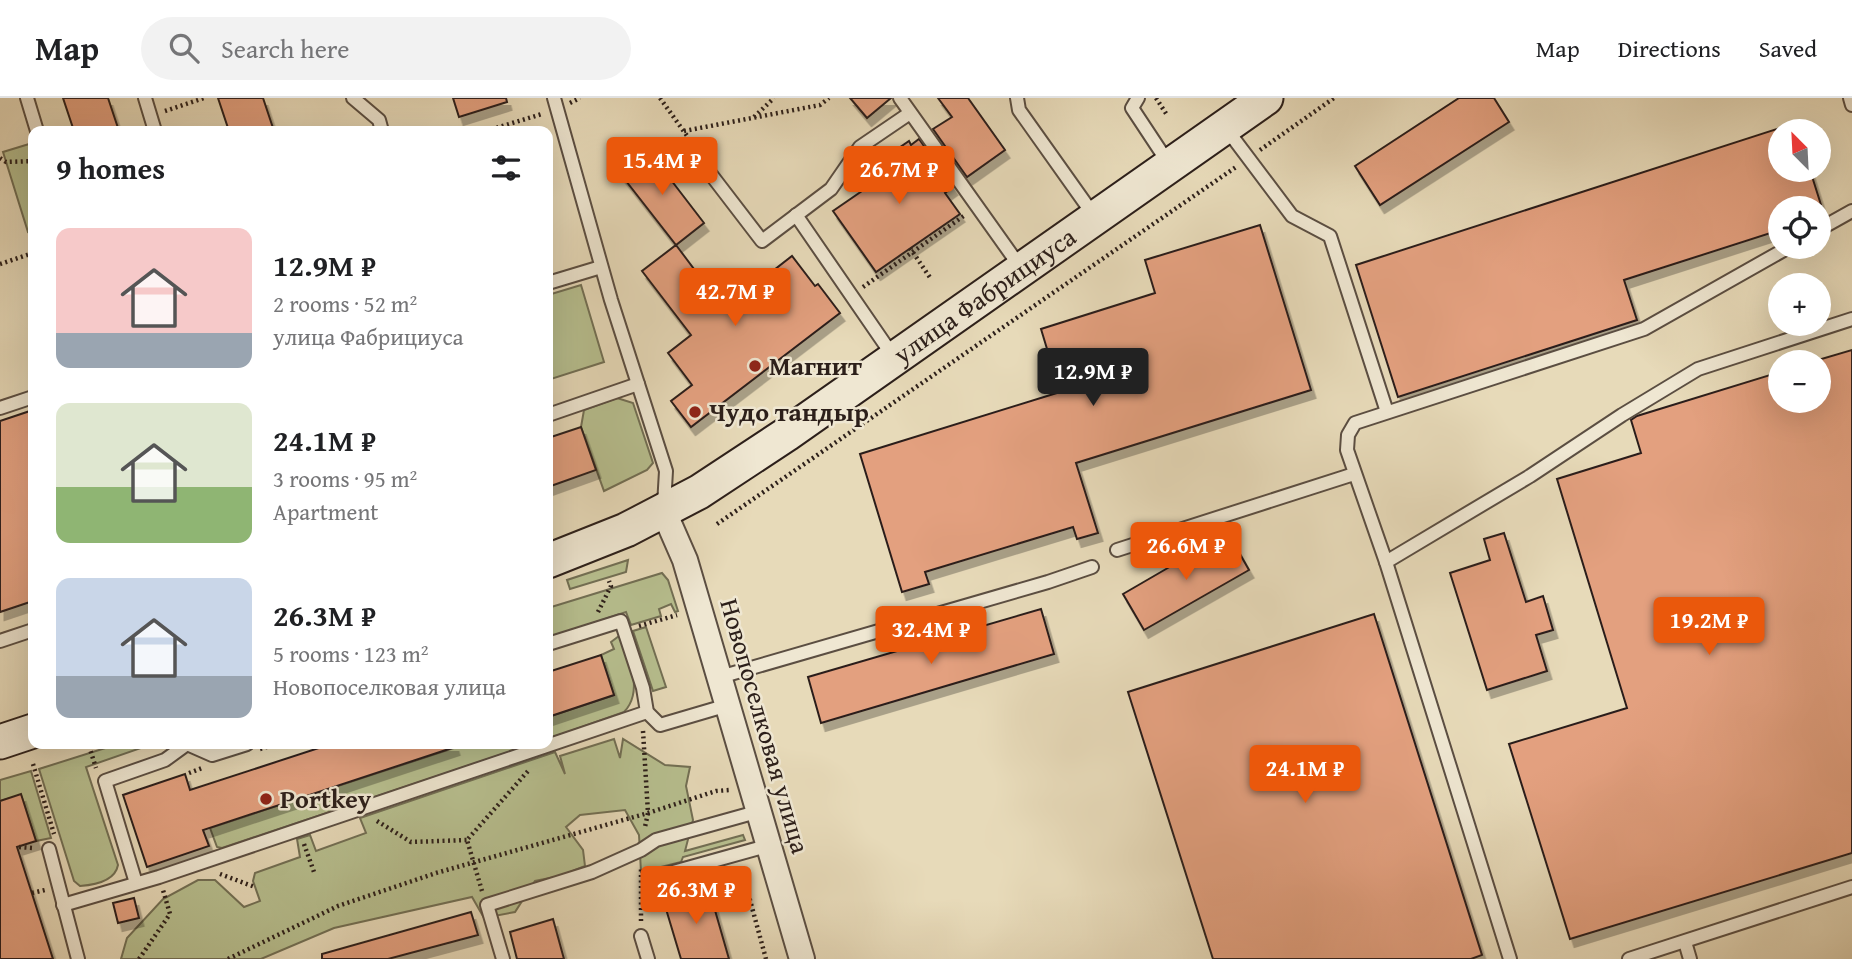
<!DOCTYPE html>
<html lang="en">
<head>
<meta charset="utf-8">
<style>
	:root { --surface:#fff; --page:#f2f2f2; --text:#202124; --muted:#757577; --line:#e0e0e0; --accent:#ea580c }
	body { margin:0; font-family:"Gentium Book Plus",serif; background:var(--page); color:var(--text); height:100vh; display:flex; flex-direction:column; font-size:26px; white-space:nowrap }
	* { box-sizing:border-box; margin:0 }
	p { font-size:23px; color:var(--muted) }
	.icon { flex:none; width:38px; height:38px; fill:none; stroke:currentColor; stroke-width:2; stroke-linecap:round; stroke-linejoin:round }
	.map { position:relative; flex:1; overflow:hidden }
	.panel { position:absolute; left:28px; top:28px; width:525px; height:623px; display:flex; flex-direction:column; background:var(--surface); border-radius:14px; box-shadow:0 7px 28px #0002 }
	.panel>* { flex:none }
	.needle { width:46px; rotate:336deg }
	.tools { position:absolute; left:1768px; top:21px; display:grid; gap:14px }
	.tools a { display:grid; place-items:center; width:63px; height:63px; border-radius:50%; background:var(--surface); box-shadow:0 7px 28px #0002; font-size:35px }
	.price { position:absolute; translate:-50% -60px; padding:0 16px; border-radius:7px; background:var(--accent); color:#fff; font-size:23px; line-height:46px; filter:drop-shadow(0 2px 4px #0008) }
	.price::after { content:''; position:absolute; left:50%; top:42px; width:21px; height:16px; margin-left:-10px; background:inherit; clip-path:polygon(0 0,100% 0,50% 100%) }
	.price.current { background:#222; color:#fff }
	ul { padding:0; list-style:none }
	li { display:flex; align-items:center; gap:21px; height:175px; padding:0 28px }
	li span { display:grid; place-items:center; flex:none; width:196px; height:140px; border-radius:14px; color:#555 }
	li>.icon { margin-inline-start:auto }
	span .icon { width:84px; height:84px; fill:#fffc; stroke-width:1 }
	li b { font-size:30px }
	h2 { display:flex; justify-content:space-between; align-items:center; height:84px; padding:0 28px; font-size:30px }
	header { display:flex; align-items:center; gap:42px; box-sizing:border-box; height:98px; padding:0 35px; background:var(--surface); border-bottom:2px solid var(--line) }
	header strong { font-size:33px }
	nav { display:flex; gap:38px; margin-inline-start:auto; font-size:24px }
	.search { width:490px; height:63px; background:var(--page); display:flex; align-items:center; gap:18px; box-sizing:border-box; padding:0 24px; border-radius:38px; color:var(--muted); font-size:26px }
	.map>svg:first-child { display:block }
	.green { fill:#b7bf8f; stroke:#726f54; stroke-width:2 }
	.building { fill:#e3a07f; stroke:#2c1f1a; stroke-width:2; filter:url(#shadow) }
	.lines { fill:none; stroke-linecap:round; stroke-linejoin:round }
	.service-casing { stroke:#5b4e42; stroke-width:16 }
	.minor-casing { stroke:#5b4e42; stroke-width:28 }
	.secondary-casing { stroke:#2c1f1a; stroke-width:37 }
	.path { stroke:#2c1f1a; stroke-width:4.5; stroke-dasharray:2 3.5; stroke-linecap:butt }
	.service { stroke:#efe7d2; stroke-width:12 }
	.minor { stroke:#efe7d2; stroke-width:24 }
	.secondary { stroke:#efe7d2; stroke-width:33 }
	.poi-dot { fill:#8f2418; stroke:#efe7d2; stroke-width:2.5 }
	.labels { text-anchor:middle; stroke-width:5; stroke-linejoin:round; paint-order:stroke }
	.street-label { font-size:26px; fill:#2c1f1a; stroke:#efe7d2 }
	.poi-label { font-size:26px; font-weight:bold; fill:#2c1f1a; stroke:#efe7d2; text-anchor:start }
</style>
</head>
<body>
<header>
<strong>Map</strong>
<div class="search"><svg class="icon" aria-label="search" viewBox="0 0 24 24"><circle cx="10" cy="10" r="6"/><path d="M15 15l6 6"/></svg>Search here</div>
<nav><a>Map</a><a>Directions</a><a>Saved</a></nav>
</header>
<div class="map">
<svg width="1852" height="861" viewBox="0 0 1852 861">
	<defs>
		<filter id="shadow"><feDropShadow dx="4.5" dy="8" stdDeviation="0" flood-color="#0004"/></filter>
	</defs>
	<rect width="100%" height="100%" fill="#e7dab9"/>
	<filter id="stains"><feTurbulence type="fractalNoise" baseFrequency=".00286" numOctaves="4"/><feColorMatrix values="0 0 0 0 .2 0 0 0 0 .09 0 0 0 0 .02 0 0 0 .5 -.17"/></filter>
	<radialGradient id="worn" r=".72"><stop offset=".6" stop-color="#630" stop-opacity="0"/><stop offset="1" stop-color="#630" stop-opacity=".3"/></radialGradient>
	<!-- green -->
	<g class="green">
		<path d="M29,46L33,59V133L28,134L3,54Z"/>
		<path d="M581,187L604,264L548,282V197Z"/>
		<path d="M617,300L633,305L653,365L647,372L604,393L581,329L584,312Z"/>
		<path d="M628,462L626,474L570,491L567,482Z"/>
		<path d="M662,475L668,482L678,513L675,514L671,506L659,511L661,518L631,527L626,514L548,540V510Z"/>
		<path d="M646,529L666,589L653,593L633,533Z"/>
		<path d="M619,538C631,559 643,595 624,614L548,641V619L614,597L601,557L614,551L611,544Z"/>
		<path d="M614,641L620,660L623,641L665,667L690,669L686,688L693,722L685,753L743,737L745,742L683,759L681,764L641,774L639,737L625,712L580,717L566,729L583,752L585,768L560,778L535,783L515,814L484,820L472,799L334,830L261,861H121L127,840L163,801L198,782H215L244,809L260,803L253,783L255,775L300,759L297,741L310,737L316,753L366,735L360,720L555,654L565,676L560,658Z"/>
		<path d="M118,646H143L144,649L86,669L118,767C115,783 94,787 80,788L74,783L39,671Z"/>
		<path d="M466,646H533L222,750L217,749L210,730Z"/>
		<path d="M31,673L51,740L36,743L21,697L0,703V682Z"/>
	</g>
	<!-- building -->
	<g class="building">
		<path d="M63,0H108L119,33H74Z"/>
		<path d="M218,0H263L274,33H229Z"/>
		<path d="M453,0H506L507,4L459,19Z"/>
		<path d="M850,0H891L867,20Z"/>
		<path d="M938,0H968L1005,52L967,79L933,31L952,19Z"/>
		<path d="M1459,0H1494L1509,24L1380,107L1355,68Z"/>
		<path d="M1780,30V72H1810L1822,110H1780V132L1624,182L1637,222L1398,299L1356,167Z"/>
		<path d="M919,41L953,89L945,95L960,116L876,174L833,113L891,73L883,61L909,43L911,47Z"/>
		<path d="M648,52L704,125L676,147L619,74Z"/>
		<path d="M1260,127L1311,292L1076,365L1098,435L1077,441L1073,429L925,474L929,486L902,494L860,356L1060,294L1041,231L1155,195L1145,162Z"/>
		<path d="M676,147L724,211L792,158L815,188L818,186L840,215L691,329L671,303L692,287L668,255L691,237L642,173Z"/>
		<path d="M1852,252V755L1570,841L1509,646L1627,610L1557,381L1641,355L1631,322L1637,318L1780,274V303H1818V262Z"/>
		<path d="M33,312V503L0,514V323Z"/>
		<path d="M581,329L596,372L548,389V340Z"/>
		<path d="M1228,435L1249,472L1144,532L1123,496Z"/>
		<path d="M1504,435L1526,504L1543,498L1553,532L1536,537L1547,573L1487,592L1450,475L1490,462L1484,441Z"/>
		<path d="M1041,511L1054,556L821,625L808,579Z"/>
		<path d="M1374,516L1482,857L1471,861H1213L1128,594Z"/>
		<path d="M601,557L614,597L548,619V574Z"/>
		<path d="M331,646H454L455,649L203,732L209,748L147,769L123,697L185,676L190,692Z"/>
		<path d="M21,696L36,743L17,749L53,861H0V703Z"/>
		<path d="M708,788L729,861H681L663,801Z"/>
		<path d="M134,800L139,820L118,825L113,805Z"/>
		<path d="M471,814L478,837L388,861H322V856Z"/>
		<path d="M553,821L564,861H517L510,834Z"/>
	</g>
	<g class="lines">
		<!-- service casing -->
		<g class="service-casing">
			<g id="service">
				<path d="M27,0L37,33"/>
				<path d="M145,0L155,33"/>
				<path d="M353,0L379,22L382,33"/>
				<path d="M554,0L611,202L666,373L664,407"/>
				<path d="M900,0L1021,170"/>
				<path d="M1017,0L1019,12L1095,119"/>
				<path d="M1138,0L1132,10L1169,66"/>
				<path d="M1850,0L1852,7"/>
				<path d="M1225,29L1292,118L1330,138L1387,314"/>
				<path d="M706,70L762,143L831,91L860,49L910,15"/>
				<path d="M796,117L893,258"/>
				<path d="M1818,132L1852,113"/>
				<path d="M1789,149L1644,231L1355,325L1348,337L1347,352L1386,464L1530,378L1622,317L1698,271L1852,221"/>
				<path d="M548,185L601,169"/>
				<path d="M0,310L33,299"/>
				<path d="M548,317L638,286"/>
				<path d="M1117,452L1354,376"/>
				<path d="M1386,464L1510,861"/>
				<path d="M0,543L33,532"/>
				<path d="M548,546L621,523L643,590L647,614L660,627L728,607"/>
				<path d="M720,579L1048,484L1092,469"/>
				<path d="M49,751L78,861"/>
				<path d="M666,776L770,747"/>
				<path d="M136,785L105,683L165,662L187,646L212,657L247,646"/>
				<path d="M63,807L159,779L647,614"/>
				<path d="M641,838L648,861"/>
				<path d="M1685,844L1690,861"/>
				<path d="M503,861L487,807L592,774L641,752L656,742L760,713"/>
				<path d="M1629,861L1852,789"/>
			</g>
		</g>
		<!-- minor casing -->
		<g class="minor-casing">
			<path id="minor" d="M664,414L685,462L802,861"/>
		</g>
		<!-- secondary casing -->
		<g class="secondary-casing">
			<g id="secondary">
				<path id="s1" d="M548,463L626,432L699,394L787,336L1266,0"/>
				<path d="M0,644L33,633"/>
			</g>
		</g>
		<!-- path -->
		<g class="path">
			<path d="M660,0L700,56"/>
			<path d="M1156,0L1167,17"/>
			<path d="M570,5L580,0"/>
			<path d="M165,13L204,0"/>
			<path d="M754,19L774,0"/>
			<path d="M486,33L542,16"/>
			<path d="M684,33L820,7L829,0"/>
			<path d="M1260,52L1334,0"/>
			<path d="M0,60L6,64L33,63"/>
			<path d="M910,150L931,181"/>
			<path d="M0,166L33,155"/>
			<path d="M863,189L965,117"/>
			<path d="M717,426L1236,69"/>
			<path d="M598,514L611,488L609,483"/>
			<path d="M639,528L677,517"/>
			<path d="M643,633L648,715L645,729"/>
			<path d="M89,648L96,670"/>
			<path d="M260,651L276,646"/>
			<path d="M33,666L54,736"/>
			<path d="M189,675L202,670"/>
			<path d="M377,723L411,744L467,742"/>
			<path d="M304,746L314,774"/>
			<path d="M19,749L33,750"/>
			<path d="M741,769L766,861"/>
			<path d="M220,776L255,789"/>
			<path d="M482,793L467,742L528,673"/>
			<path d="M32,795L45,792"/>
			<path d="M641,823V769"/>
			<path d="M139,861L170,816L163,792"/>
			<path d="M228,861L338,808L436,775L648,715L716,693L730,692"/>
		</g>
		<!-- service -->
		<use href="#service" class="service"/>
		<!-- minor -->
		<use href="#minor" class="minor"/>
		<!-- secondary -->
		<use href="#secondary" class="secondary"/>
	</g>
	<!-- markers -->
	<g class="poi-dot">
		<circle cx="755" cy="268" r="7"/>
		<circle cx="695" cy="314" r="7"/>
		<circle cx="266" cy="701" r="7"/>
	</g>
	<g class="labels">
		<!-- street labels -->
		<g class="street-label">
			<text dy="9" stroke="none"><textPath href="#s1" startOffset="513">улица Фабрициуса</textPath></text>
			<text transform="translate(765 628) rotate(74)" y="9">Новопоселковая улица</text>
		</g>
		<!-- poi labels -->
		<g class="poi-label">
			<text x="769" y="277">Магнит</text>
			<text x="709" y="323">Чудо тандыр</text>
			<text x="280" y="710">Portkey</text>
		</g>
	</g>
	<rect width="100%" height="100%" filter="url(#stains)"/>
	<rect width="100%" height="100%" fill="url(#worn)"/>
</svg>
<div class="tools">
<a><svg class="needle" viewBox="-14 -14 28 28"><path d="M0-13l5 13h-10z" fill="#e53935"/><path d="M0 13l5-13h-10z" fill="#757577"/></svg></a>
<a><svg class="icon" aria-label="locate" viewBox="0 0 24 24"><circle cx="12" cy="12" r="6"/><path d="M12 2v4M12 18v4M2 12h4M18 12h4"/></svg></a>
<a>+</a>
<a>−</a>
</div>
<b class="price" style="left:662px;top:99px">15.4M ₽</b>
<b class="price" style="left:899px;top:108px">26.7M ₽</b>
<b class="price" style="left:735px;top:230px">42.7M ₽</b>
<b class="price current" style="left:1093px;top:310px">12.9M ₽</b>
<b class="price" style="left:1186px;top:484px">26.6M ₽</b>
<b class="price" style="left:1709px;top:559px">19.2M ₽</b>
<b class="price" style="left:931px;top:568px">32.4M ₽</b>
<b class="price" style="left:1305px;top:707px">24.1M ₽</b>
<b class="price" style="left:696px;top:828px">26.3M ₽</b>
<section class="panel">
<h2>9 homes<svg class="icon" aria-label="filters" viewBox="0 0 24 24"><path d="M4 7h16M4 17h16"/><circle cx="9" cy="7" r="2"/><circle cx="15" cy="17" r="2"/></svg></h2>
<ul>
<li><span style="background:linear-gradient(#f6c9c9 75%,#9aa5b1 0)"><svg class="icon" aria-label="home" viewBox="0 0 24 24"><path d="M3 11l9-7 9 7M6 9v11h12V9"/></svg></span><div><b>12.9M ₽</b><p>2 rooms · 52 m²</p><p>улица Фабрициуса</p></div></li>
<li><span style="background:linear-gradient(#dfe7d0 60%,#8fb573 0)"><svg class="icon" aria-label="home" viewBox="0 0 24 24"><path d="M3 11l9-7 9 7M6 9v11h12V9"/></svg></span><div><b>24.1M ₽</b><p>3 rooms · 95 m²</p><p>Apartment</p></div></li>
<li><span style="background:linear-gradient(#c9d6e8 70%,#9aa5b1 0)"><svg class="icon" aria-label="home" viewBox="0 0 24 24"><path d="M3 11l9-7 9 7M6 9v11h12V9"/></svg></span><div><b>26.3M ₽</b><p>5 rooms · 123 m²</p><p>Новопоселковая улица</p></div></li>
</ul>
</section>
</div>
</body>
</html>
